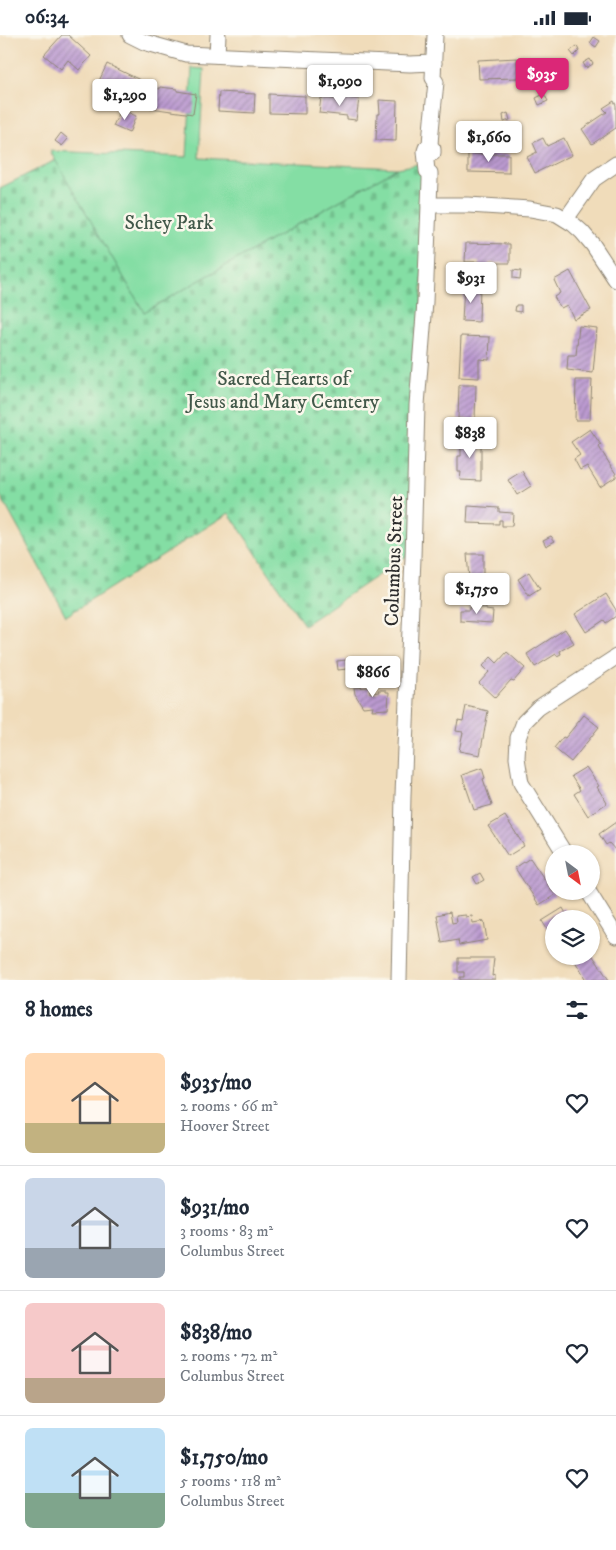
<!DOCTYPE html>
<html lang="en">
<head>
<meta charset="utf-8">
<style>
	:root { --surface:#fff; --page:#f6f6f7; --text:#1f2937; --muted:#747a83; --line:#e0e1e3; --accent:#db2777 }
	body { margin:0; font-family:"IM FELL DW Pica",serif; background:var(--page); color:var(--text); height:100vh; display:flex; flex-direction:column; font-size:19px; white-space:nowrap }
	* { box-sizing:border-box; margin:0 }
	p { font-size:16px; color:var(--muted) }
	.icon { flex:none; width:28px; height:28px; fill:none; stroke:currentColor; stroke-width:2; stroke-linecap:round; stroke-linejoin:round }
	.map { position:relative; height:945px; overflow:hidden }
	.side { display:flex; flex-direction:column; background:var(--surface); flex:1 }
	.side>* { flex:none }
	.needle { width:32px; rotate:148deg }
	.tools { position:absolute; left:545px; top:810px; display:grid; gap:10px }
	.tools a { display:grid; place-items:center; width:55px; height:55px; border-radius:50%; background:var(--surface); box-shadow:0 1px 4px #0004; font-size:25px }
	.price { position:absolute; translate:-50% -42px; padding:0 11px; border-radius:5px; background:#fff; color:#222; font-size:16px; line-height:32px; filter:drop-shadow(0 1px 2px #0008) }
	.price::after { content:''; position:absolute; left:50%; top:30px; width:15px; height:11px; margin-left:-8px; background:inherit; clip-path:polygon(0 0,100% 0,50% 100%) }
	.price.current { background:var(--accent); color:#fff }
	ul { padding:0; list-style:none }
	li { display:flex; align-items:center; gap:15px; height:125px; padding:0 25px }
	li+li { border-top:1px solid var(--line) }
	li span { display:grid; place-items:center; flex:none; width:140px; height:100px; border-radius:8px; color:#555 }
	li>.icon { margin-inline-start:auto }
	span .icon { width:60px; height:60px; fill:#fffc; stroke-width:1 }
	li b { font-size:21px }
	h2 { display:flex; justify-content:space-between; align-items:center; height:60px; padding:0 25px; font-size:21px }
	.status { display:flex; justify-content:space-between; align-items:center; height:35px; padding:0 25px; background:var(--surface); direction:ltr }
	.status svg { height:14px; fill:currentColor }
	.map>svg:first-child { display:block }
	.cemetery { fill:url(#cemetery-stones); stroke:#588468 }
	.park { fill:#84dea4; stroke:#588468 }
	.building { fill:url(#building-hatch) }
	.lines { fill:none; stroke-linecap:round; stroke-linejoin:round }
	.minor-casing { stroke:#8e8472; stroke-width:17 }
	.minor { stroke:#fff; stroke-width:15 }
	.labels { text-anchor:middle; stroke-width:5; stroke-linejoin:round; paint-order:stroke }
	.park-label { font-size:20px; fill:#415849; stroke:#fbf7ec }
	.street-label { font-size:20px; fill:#2b2b2b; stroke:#fbf7ec }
</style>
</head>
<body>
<div class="status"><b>06:34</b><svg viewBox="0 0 49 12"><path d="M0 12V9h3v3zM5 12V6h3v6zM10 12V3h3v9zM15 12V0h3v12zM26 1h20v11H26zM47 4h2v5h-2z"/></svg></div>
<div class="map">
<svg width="616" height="945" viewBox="0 0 616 945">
	<defs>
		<pattern id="cemetery-stones" width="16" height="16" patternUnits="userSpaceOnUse" patternTransform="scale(1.25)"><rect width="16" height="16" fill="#84dea4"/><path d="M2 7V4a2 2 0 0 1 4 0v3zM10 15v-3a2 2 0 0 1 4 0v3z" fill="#72bf8d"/></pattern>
		<pattern id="building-hatch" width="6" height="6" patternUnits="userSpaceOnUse" patternTransform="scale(1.25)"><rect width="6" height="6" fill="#bb9ad0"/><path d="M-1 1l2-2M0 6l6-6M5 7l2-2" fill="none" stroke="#987ea9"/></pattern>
	</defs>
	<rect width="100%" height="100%" fill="#fbf7ec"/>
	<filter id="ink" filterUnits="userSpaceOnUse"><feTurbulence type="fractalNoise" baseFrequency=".02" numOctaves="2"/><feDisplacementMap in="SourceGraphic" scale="10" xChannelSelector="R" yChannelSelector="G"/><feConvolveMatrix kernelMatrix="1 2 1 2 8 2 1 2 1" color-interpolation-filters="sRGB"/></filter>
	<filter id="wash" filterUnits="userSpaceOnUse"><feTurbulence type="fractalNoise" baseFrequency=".0096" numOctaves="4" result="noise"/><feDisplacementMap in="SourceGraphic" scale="20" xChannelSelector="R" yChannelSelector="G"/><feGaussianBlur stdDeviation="1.12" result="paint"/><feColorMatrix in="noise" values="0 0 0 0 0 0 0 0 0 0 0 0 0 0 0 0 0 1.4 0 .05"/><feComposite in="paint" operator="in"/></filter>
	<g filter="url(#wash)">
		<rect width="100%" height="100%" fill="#f0dcba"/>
		<!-- cemetery -->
		<path class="cemetery" d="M56,125L144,277L397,133L426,128L414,516L304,590L229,478L66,581L0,460V153Z"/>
		<!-- park -->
		<path class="park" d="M192,33L204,34L199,123L397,133L144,277L50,116L187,122Z"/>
		<g id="blocks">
			<!-- building -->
			<g class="building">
				<path d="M62,0H68L91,21L79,35L68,25L61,34L44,20Z"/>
				<path d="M594,2L600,6L596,12L590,8Z"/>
				<path d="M577,11L579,16L574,21L570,16Z"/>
				<path d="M517,23L518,43L479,44L478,25Z"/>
				<path d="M590,24L593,29L586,33L583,28Z"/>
				<path d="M107,29L140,45L131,62L99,46Z"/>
				<path d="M160,52L177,54V56L196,59L193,79L150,73L153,53L160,54Z"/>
				<path d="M219,57L255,59L254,78L218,76Z"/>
				<path d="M269,59L305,61V79L269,78Z"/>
				<path d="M544,59L548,66L539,70L536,63Z"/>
				<path d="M336,61L359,64L356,85L347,84V81L319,78L321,63L336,64Z"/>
				<path d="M379,65L397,66L396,106L376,105L377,79H380Z"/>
				<path d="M614,66L616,70V93L592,109L582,94L607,77L603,73Z"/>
				<path d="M121,74L136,81L129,98L113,91Z"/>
				<path d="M508,78L510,85L504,87L503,80Z"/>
				<path d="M61,98L68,104L62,111L55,106Z"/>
				<path d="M543,103L547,111L564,103L572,120L535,138L527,122L537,117L533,108Z"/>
				<path d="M468,119H509V138L468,137Z"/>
				<path d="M466,208L510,209V228H489V235H479V227H465Z"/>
				<path d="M513,235L521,236L520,244L513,243Z"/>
				<path d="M570,236L591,275L574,284L567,270L561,273L554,262L560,258L554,245Z"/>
				<path d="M464,250L480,251L479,287L462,286Z"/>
				<path d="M516,270H521V277L515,276Z"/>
				<path d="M579,291L597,293L593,338L567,335L568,320H576Z"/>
				<path d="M461,301L490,302L489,325L479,324V343L459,342Z"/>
				<path d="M576,345H592L590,385H575Z"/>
				<path d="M459,350H476L475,385L458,384Z"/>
				<path d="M483,387L492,388V393H483Z"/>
				<path d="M590,394L601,410L599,412L616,439V442L600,452L587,431L580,435L574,424L580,420L571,407Z"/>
				<path d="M461,402L481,403V446L460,445L461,437H458V421H461Z"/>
				<path d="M522,436L531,451L517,460L508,445Z"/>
				<path d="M468,471L499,473V477L513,478L512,491H502V485H499V489L467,488Z"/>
				<path d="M551,501L555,506L546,511L543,505Z"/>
				<path d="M467,519H483V544H469Z"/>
				<path d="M529,537L540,554L529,561L518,544Z"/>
				<path d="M499,541L498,552H486V542Z"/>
				<path d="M606,559L616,575V581L606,588L604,585L586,597L575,579Z"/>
				<path d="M469,572L486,573V575L493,576L492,588L460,586V575H469Z"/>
				<path d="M565,594L574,608L560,616L561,619L557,621L556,619L535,632L527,619Z"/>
				<path d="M507,617L525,633L514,646L511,645L495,663L479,648L489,637L483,631L491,622L497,628Z"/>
				<path d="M346,625L347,634L338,635L337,626Z"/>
				<path d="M370,652V658L379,657L378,655H386V657H389L388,674L372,675L373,671L363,672L355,659L354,653Z"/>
				<path d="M466,671L488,676L480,720L459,716L463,697L456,696L458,685L463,686Z"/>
				<path d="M584,680L599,692L571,727L554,713L563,702L565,703Z"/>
				<path d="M586,732L599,751L597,752L607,768L588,781L574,759L580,755L571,741Z"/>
				<path d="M482,733L485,743L483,744L492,770L474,775L462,740Z"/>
				<path d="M505,781L524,811L508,821L488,791Z"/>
				<path d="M616,787V816L609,808L606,810L599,799Z"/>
				<path d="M530,823L555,860L539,870L515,833Z"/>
				<path d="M480,838L484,845L477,849L473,842Z"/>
				<path d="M563,873L569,884H554V905L542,886Z"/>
				<path d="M450,877L452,888L457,887L456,881L466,880V882L472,881L473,888L484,886L487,905L459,910L458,905L442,908L437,880Z"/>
				<path d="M591,918L609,945H586L575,926L583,921H591Z"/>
				<path d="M458,923H494L492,941L495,940V945H460V942H464V937H458Z"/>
			</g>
		</g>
	</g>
	<g filter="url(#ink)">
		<use href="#blocks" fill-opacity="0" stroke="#8e8472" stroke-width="1"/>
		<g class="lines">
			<!-- minor casing -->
			<g class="minor-casing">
				<g id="minor">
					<path d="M130,0L144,7L186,19L410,29L434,28"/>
					<path d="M217,20L218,0"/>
					<path d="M433,118V114L430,111C431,89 434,69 436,47L433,43L435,0"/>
					<path d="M429,170H468L530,174L557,179L573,189L582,197L593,210L616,245"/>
					<path d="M566,184L594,144L616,129"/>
					<path d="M565,819L521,748L517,723L518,703L524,687L538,673L616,622"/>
					<path d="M588,856L616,901"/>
					<path d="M399,945L403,760L413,523L417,370L425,267L430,145V138L427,136L425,116L426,113L430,111"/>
				</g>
			</g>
			<!-- minor -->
			<use href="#minor" class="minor"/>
		</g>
	</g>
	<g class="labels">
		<!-- park labels -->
		<g class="park-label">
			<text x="169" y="194">Schey Park</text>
			<text x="283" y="350">Sacred Hearts of<tspan x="283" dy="23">Jesus and Mary Cemtery</tspan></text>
		</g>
		<!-- street labels -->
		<g class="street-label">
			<text transform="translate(393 526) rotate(-88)" y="7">Columbus Street</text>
		</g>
	</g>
</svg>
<div class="tools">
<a><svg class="needle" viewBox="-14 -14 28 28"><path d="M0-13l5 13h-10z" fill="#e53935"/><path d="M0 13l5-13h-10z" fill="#747a83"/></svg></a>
<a><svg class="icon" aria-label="layers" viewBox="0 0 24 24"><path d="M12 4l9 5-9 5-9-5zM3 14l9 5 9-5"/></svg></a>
</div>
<b class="price current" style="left:542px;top:65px">$935</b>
<b class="price" style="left:340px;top:72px">$1,090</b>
<b class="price" style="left:125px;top:86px">$1,290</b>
<b class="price" style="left:489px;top:128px">$1,660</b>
<b class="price" style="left:471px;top:269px">$931</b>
<b class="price" style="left:470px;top:424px">$838</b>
<b class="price" style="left:477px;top:580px">$1,750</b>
<b class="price" style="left:373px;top:663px">$866</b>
</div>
<section class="side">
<h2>8 homes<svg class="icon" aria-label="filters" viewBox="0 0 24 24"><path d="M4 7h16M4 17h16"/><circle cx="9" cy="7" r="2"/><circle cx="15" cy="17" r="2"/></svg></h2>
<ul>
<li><span style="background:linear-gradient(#ffd9b3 70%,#c2b280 0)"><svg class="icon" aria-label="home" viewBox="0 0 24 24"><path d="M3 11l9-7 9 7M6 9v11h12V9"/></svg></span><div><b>$935/mo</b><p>2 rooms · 66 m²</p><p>Hoover Street</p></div><svg class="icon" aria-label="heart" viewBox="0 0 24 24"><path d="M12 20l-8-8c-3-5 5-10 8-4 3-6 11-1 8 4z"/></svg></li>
<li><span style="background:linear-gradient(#c9d6e8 70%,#9aa5b1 0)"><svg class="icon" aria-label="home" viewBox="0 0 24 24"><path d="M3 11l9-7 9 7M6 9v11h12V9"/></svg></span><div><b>$931/mo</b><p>3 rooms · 83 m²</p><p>Columbus Street</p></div><svg class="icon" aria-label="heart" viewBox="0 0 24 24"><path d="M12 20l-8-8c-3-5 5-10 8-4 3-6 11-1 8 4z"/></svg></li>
<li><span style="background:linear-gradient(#f6c9c9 75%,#b9a48a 0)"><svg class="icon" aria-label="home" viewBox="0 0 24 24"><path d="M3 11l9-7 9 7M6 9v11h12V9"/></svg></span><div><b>$838/mo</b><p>2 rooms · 72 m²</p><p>Columbus Street</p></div><svg class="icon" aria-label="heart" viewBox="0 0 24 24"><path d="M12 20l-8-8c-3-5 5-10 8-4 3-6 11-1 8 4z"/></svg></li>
<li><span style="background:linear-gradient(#bfe0f5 65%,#7fa58c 0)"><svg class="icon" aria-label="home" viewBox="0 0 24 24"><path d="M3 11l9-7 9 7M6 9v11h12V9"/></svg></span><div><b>$1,750/mo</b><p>5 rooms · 118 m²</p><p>Columbus Street</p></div><svg class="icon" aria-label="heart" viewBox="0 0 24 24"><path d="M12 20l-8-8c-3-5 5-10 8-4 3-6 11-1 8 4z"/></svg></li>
</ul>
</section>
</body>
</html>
